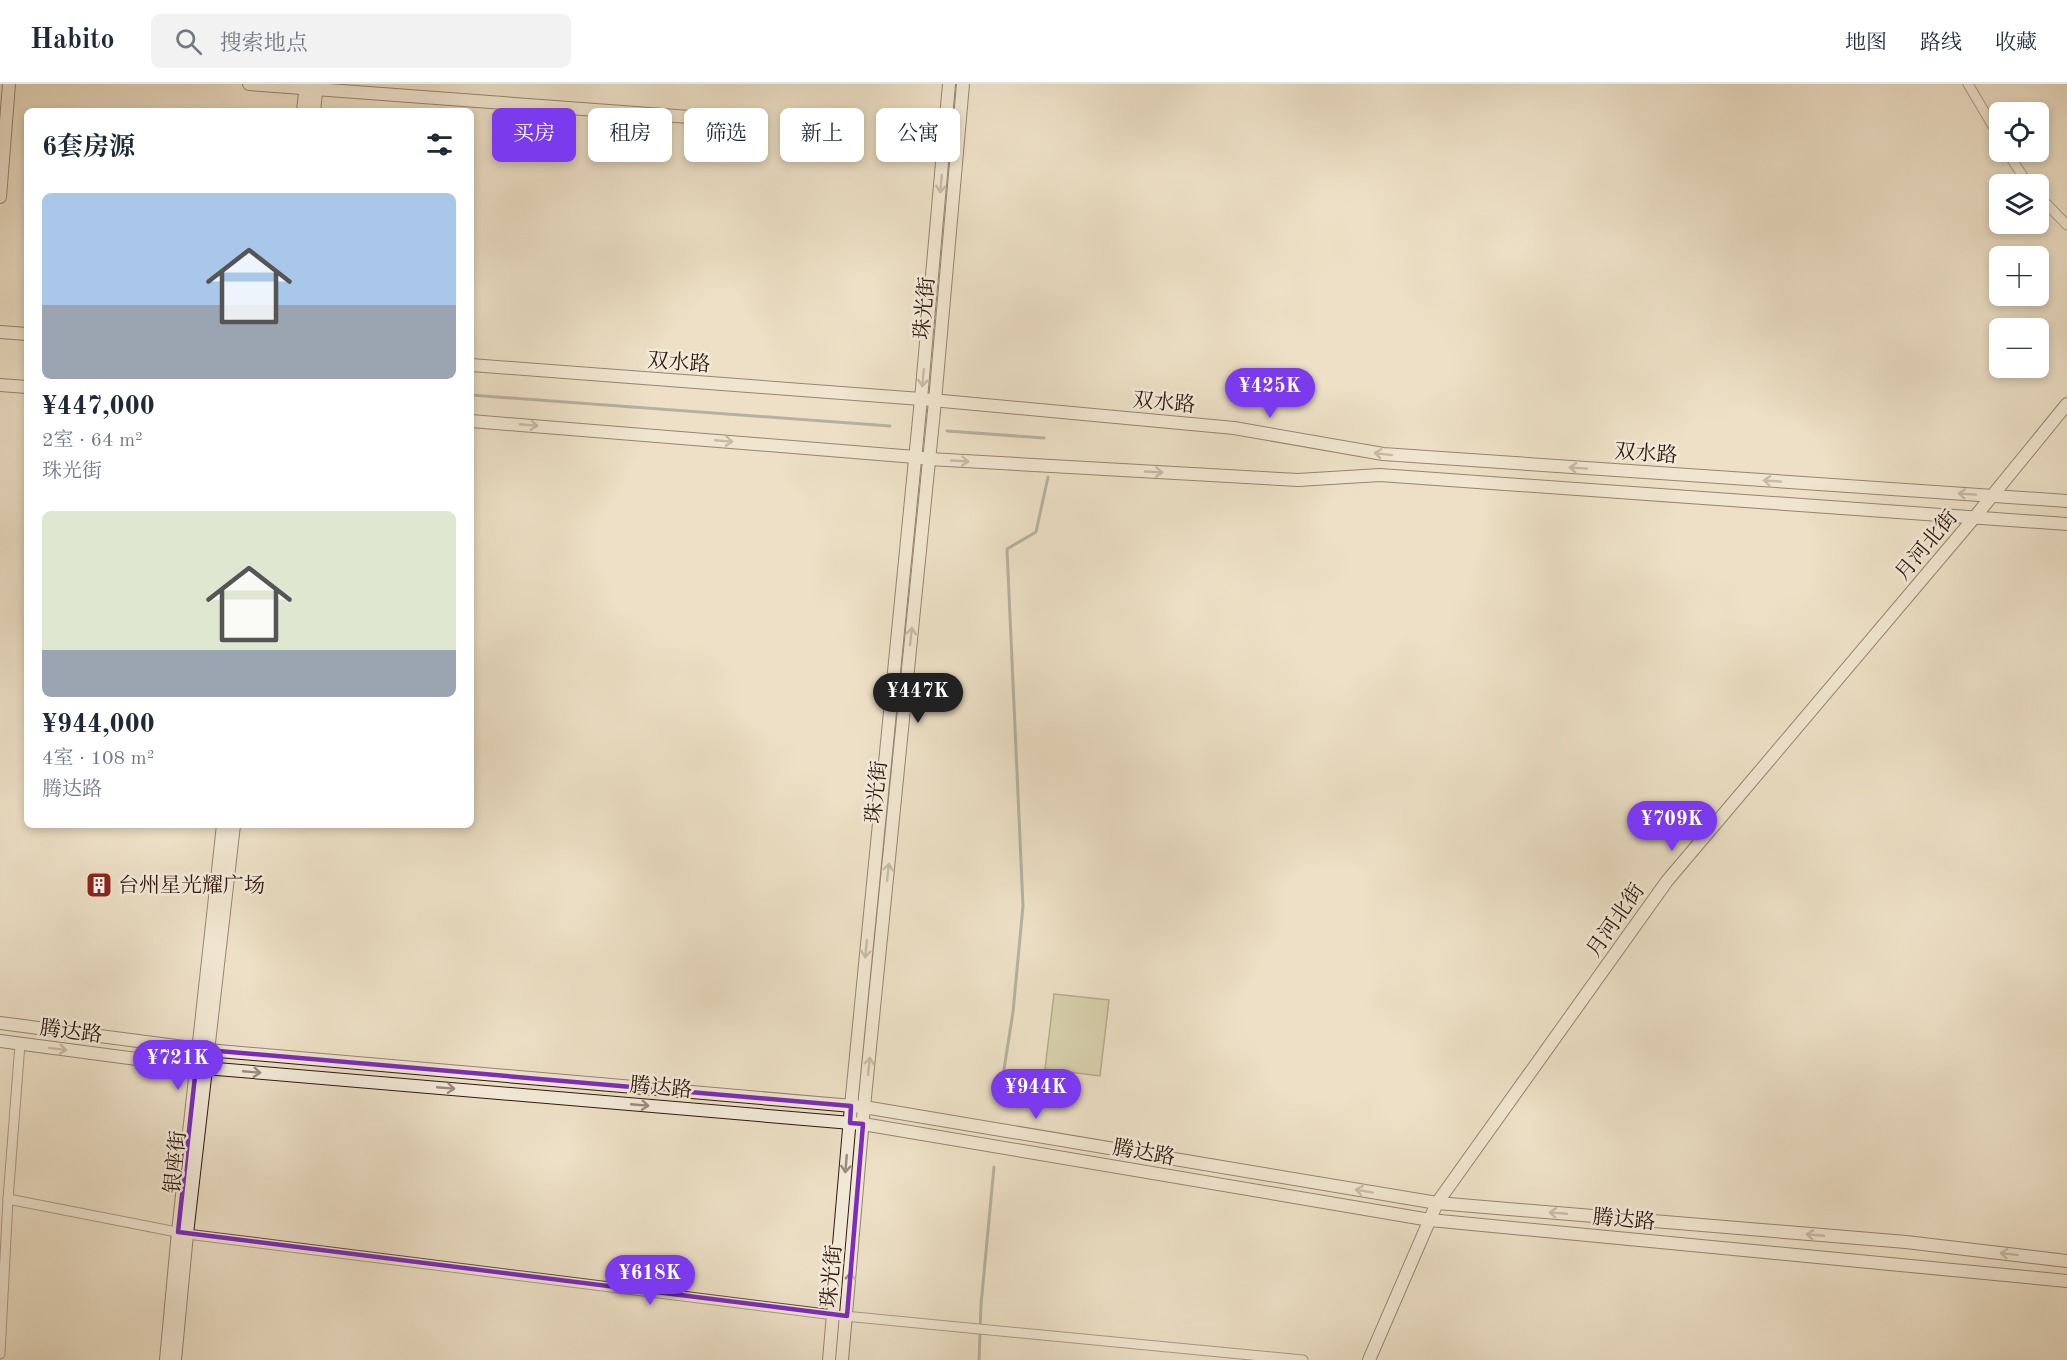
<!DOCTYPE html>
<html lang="zh">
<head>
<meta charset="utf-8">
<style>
	:root { --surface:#fff; --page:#f2f2f3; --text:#1f2937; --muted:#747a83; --line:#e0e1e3; --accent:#7c3aed }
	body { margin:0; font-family:"Old Standard TT","Noto Serif SC",serif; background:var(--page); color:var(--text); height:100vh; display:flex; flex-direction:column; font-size:22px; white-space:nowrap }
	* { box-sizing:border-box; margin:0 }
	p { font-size:20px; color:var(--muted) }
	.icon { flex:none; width:33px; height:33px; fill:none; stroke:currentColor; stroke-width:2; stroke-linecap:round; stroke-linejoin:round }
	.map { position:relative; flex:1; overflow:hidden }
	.side { position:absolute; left:24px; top:24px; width:450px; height:720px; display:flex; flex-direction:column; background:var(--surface); border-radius:9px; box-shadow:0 3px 9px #0003 }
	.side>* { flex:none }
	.top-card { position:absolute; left:492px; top:24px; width:570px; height:54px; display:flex; gap:12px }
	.buttons { position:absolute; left:1989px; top:18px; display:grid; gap:12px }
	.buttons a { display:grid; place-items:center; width:60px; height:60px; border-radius:9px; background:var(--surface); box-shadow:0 3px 9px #0003; font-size:30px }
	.price { position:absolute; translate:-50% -51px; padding:0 14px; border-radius:21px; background:var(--accent); color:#fff; font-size:20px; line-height:39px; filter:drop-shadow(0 2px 3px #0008) }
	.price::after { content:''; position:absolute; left:50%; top:36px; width:18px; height:14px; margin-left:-9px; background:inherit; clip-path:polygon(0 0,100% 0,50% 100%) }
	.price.on { background:#222; color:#fff }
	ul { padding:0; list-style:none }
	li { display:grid; align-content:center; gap:12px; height:318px; padding:0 18px }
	li span { display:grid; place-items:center; height:186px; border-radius:9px; color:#555 }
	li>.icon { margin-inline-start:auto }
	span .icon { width:108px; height:108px; fill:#fffc; stroke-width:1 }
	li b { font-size:26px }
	h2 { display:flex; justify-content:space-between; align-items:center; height:72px; padding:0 18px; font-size:26px }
	.pill { padding:0 21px; border-radius:9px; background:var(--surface); box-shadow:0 3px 9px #0003; font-size:21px; line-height:54px }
	.pill.on { background:var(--accent); color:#fff }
	header { display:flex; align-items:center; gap:36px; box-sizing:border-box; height:84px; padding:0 30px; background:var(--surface); border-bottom:2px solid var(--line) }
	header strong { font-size:28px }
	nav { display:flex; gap:33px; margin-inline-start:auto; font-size:21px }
	.search { width:420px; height:54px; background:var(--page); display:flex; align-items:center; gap:15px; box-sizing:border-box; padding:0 21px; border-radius:9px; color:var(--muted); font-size:22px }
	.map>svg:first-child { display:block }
	.green { fill:#bec191; stroke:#766c50; stroke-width:1.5 }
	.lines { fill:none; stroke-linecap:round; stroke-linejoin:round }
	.stream { stroke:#6f7b70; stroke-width:3 }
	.street-casing { stroke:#5e493c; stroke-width:11 }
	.secondary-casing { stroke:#2f170e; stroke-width:14 }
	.street { stroke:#f3ebda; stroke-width:9 }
	.secondary { stroke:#f3ebda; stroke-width:12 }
	.oneway { stroke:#9b8c7e }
	.marked { fill:none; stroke:#7b2cbf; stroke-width:4.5; stroke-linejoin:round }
	.labels { text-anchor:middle; stroke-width:5; stroke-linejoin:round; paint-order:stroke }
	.street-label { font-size:21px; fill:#2f170e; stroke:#f3ebda }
	.poi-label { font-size:21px; fill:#2f170e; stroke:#f3ebda; text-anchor:start }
</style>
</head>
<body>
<header>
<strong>Habito</strong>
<div class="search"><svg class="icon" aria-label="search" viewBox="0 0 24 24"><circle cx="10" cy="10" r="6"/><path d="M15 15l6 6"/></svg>搜索地点</div>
<nav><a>地图</a><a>路线</a><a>收藏</a></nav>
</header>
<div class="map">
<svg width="2067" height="1276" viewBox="0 0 2067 1276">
	<rect width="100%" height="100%" fill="#ede0c6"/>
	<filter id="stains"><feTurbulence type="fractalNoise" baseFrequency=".00333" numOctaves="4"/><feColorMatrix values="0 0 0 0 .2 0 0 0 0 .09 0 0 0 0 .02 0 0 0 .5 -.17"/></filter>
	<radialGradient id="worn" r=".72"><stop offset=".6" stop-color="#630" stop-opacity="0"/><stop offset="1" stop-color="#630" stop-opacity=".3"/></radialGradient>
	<!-- green -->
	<path class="green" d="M1054,910L1109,916L1100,992L1045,985Z"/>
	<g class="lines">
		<!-- stream -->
		<g class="stream">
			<path d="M471,311L890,342"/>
			<path d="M947,347L1044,354"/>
			<path d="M999,1017L1013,928L1023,822L1007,465L1036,448L1048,393"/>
			<path d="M979,1276L981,1221L994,1083"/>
		</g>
		<!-- street casing -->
		<g class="street-casing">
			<g id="street">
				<path d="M1968,0L2000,54"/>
				<path d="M2007,68L2028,100"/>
				<path d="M2038,111L2067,141"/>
				<path d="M8,1115L187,1150L834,1231L1303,1276"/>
				<path d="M0,1270L8,1115L20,960"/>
			</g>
		</g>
		<!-- secondary casing -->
		<g class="secondary-casing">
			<g id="secondary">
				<path d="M249,0L703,34"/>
				<path d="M303,27L306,0"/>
				<path d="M314,27L317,0"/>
				<path d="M0,113L9,0"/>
				<path d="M0,248L27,250"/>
				<path d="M471,281L921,315L1234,344L1383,370L2067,417"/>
				<path d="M0,301L27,303"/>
				<path d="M471,337L915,373L929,375L1298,396L1380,391L2067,440"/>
				<path d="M0,939L207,966L864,1023L1437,1119L1906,1158L2067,1177"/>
				<path d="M0,957L205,984L863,1040L1430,1136L2067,1197"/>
				<path d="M166,1276L178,1148L223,741"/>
				<path d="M175,1276L187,1150L234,741"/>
				<path d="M829,1276L851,1022L921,315L949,0"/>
				<path d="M842,1276L864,1023L935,317L963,0"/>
				<path d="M1369,1276L1437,1119L1667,797L1974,434L2067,320"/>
			</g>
		</g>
		<!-- street -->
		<use href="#street" class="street"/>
		<!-- secondary -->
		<use href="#secondary" class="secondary"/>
	</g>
	<!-- one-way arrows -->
	<defs><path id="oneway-shaft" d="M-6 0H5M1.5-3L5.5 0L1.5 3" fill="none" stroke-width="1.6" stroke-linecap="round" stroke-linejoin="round" transform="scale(1.5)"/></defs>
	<g class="oneway">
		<use href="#oneway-shaft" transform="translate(941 100) rotate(95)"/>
		<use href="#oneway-shaft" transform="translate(923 294) rotate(95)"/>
		<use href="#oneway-shaft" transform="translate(529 341) rotate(5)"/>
		<use href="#oneway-shaft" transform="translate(724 357) rotate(5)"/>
		<use href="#oneway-shaft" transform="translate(1383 370) rotate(-173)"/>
		<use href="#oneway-shaft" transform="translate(960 377) rotate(3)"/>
		<use href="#oneway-shaft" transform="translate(1578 384) rotate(-176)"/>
		<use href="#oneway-shaft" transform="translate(1154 388) rotate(3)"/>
		<use href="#oneway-shaft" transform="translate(1772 397) rotate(-176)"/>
		<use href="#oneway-shaft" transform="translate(1967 410) rotate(-176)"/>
		<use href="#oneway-shaft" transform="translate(911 552) rotate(-84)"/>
		<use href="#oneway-shaft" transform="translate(888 788) rotate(-84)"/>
		<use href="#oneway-shaft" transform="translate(866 865) rotate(96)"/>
		<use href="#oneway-shaft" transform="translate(58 965) rotate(7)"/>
		<use href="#oneway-shaft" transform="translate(869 982) rotate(-84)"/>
		<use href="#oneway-shaft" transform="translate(252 988) rotate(5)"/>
		<use href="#oneway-shaft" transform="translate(446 1004) rotate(5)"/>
		<use href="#oneway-shaft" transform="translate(640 1021) rotate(5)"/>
		<use href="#oneway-shaft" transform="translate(846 1080) rotate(95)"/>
		<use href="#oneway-shaft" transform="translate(1364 1107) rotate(-170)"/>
		<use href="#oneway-shaft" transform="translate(1558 1129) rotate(-175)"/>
		<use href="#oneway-shaft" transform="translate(1815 1151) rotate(-175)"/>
		<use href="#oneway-shaft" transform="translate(2009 1170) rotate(-173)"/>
		<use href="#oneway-shaft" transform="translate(850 1197) rotate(-85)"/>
	</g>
	<!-- marked area -->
	<path d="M0 0H2067V1276H0ZM207,966L851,1022L850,1039L863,1040L847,1232L178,1148L196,983L205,984Z" fill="#ede0c6" fill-opacity=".55" fill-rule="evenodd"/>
	<path class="marked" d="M207,966L851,1022L850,1039L863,1040L847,1232L178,1148L196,983L205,984Z"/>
	<!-- icons -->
	<defs>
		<g id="building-square" transform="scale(1.35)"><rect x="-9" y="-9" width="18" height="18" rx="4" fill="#8f2418" stroke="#f3ebda"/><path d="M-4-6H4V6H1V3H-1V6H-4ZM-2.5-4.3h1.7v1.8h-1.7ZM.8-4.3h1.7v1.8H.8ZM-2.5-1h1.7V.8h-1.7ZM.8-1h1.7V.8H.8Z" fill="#fff"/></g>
	</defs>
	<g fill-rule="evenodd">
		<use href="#building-square" x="99" y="801"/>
	</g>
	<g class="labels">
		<!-- street labels -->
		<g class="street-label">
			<text transform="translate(924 224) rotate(-85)" y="7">珠光街</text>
			<text transform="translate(679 278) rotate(4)" y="7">双水路</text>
			<text transform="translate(1164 318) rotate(5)" y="7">双水路</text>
			<text transform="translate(1646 369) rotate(4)" y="7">双水路</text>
			<text transform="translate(1926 461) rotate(-50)" y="7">月河北街</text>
			<text transform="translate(876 708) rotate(-84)" y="7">珠光街</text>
			<text transform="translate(1615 836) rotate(-55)" y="7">月河北街</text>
			<text transform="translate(71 947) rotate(7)" y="7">腾达路</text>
			<text transform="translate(661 1003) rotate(5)" y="7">腾达路</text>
			<text transform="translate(1144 1068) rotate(10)" y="7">腾达路</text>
			<text transform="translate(175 1078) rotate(-84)" y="7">银座街</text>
			<text transform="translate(1624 1135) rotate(5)" y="7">腾达路</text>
			<text transform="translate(831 1192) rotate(-85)" y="7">珠光街</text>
		</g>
		<!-- poi labels -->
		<g class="poi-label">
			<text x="118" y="808">台州星光耀广场</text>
		</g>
	</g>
	<rect width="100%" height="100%" filter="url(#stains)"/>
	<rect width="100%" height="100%" fill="url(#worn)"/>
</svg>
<div class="buttons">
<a><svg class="icon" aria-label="locate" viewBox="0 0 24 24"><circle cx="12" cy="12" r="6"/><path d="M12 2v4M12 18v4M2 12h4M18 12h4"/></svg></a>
<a><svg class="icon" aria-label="layers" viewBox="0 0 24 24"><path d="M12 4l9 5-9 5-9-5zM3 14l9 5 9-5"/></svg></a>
<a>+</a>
<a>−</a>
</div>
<b class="price" style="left:1270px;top:335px">¥425K</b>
<b class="price on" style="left:918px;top:640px">¥447K</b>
<b class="price" style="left:1672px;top:768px">¥709K</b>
<b class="price" style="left:178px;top:1007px">¥721K</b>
<b class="price" style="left:1036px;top:1036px">¥944K</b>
<b class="price" style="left:650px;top:1222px">¥618K</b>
<div class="top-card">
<a class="pill on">买房</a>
<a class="pill">租房</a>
<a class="pill">筛选</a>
<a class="pill">新上</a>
<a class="pill">公寓</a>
</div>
<section class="side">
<h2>6套房源<svg class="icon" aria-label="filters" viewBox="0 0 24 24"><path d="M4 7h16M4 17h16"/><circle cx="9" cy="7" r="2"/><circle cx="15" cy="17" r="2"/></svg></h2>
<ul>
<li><span style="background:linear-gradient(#a9c7e8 60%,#9aa5b1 0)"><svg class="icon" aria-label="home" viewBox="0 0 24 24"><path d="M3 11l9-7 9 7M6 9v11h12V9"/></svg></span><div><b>¥447,000</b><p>2室 · 64 m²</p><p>珠光街</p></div></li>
<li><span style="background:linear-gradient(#dfe7d0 75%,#9aa5b1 0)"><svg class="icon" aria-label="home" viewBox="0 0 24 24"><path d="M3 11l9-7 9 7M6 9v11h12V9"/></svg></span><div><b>¥944,000</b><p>4室 · 108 m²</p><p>腾达路</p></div></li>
</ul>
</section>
</div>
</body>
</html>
